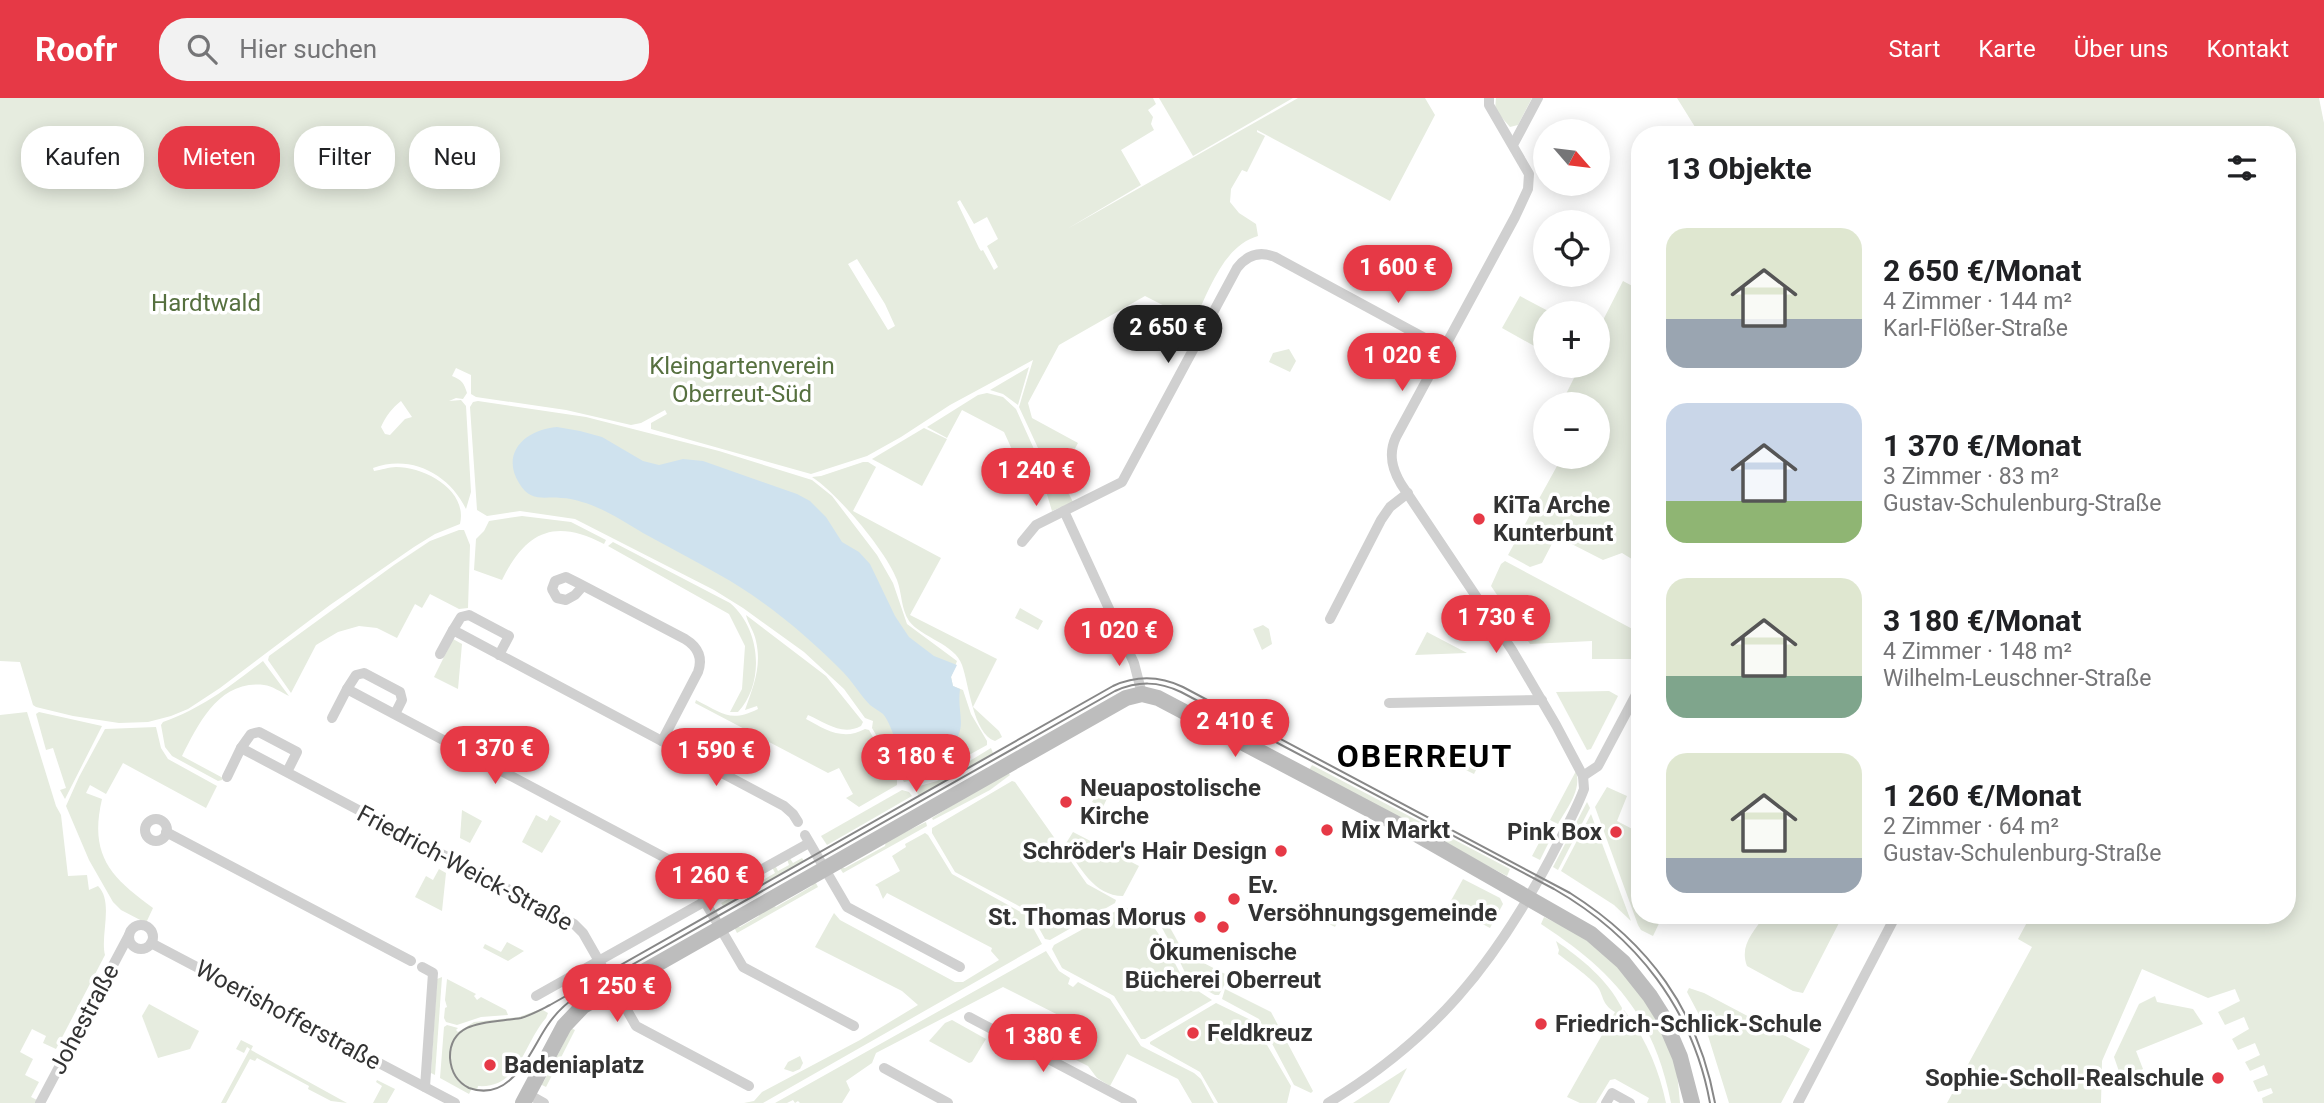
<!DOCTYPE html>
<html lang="de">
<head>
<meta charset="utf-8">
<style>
	:root { --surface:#fff; --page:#f2f2f2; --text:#202124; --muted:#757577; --accent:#e63946 }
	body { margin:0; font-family:Roboto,sans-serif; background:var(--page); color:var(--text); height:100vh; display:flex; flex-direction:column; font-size:26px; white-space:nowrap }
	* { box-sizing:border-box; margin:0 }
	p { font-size:23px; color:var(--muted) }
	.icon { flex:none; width:38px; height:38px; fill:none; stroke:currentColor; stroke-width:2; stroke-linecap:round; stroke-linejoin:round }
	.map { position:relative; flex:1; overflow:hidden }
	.sheet { position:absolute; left:1631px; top:28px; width:665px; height:798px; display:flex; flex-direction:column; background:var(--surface); border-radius:28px; box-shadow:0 4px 18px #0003 }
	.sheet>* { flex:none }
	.hud { position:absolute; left:21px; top:28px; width:665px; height:63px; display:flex; gap:14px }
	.needle { width:46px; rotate:118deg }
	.tools { position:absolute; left:1533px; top:21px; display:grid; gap:14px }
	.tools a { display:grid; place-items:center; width:77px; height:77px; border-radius:50%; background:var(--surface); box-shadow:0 4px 18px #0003; font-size:35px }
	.price { position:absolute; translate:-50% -60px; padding:0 16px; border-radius:24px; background:var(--accent); color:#fff; font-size:23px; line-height:46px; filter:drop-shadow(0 2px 4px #0008) }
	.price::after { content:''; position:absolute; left:50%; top:42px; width:21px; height:16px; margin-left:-10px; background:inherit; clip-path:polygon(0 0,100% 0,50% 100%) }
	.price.current { background:#222; color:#fff }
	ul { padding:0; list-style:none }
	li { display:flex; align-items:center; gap:21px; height:175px; padding:0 35px }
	li span { display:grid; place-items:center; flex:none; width:196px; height:140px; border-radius:21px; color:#555 }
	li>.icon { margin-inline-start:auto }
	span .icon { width:84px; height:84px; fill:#fffc; stroke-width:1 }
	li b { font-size:30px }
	h2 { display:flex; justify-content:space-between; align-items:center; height:84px; padding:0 35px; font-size:30px }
	.chip { padding:0 24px; border-radius:28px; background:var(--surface); box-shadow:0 4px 18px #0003; font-size:24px; line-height:63px }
	.chip.current { background:var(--accent); color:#fff }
	header { display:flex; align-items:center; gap:42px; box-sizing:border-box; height:98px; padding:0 35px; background:var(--accent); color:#fff }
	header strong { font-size:33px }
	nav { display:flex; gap:38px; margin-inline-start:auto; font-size:24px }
	.search { width:490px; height:63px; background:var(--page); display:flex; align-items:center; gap:18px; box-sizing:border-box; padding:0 24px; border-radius:28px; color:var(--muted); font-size:26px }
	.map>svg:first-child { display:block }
	.green { fill:#e6ecdf; fill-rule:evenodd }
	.water { fill:#cfe2ee }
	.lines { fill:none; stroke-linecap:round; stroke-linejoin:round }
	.street { stroke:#d0d0d0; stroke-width:10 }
	.secondary { stroke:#bdbdbd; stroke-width:16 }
	.tram { stroke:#888; stroke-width:2 }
	.poi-dot { fill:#e63946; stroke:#fff; stroke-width:2.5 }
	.labels { text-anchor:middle; stroke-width:7; stroke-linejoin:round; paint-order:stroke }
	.park-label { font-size:24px; fill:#56703f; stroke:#fff }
	.poi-label { font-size:24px; font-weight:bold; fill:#333; stroke:#fff; text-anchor:start }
	.street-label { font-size:24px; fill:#333; stroke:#fff }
	.district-label { font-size:32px; font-weight:bold; letter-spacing:2px; fill:#000; stroke:#fff }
</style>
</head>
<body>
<header>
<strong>Roofr</strong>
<div class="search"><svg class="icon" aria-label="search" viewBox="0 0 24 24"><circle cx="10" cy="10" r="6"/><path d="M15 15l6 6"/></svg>Hier suchen</div>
<nav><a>Start</a><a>Karte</a><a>Über uns</a><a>Kontakt</a></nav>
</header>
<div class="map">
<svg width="2324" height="1005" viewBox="0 0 2324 1005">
	<rect width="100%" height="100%" fill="#fff"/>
	<!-- green -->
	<g class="green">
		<path d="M0,0H1153L1156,6L1148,12L1153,19L1151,26L1154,32L1121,52L1141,87L1067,131L1298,0H1425L1435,17L1390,103L1257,32V34L1265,38L1247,74L1242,72L1231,91L1230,104L1239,115L1256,126L1258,138C1223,148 1209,193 1194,223L1145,198L1059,247L1028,305L1032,320L1078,345L1061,377L1051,378L1019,309L1033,262L950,307L901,339L867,358L811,376L651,331V325L667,316L665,312L641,325L631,327L566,312L476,299L471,296V277L456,270L452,278C462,282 464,285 467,295L463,301L456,300L449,303L461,302L466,308L471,394L466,411C449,376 411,356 373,370L374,373C381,372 389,369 396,369C425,369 468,392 460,426L435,436L414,449L330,507L220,590L188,611L171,618L148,624L119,625L73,618L36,609L33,607L20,564L0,563ZM960,102L974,126L987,119L998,141L987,148L998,169L994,172L983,152L981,153L979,150L957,104ZM857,161L885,206L895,228L888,232L848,166ZM401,303L412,319L405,321L390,337L385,336L381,329C386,318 392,310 401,303Z"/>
		<path d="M1159,0H1293L1193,58Z"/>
		<path d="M1496,0H1532L1518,27L1510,29L1495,12Z"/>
		<path d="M1677,0H2319L2324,25V1005H2263L2262,1000L2273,995L2271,990L2258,994L2253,983L2268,977L2264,967L2250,973L2245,964L2260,957L2255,945L2238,952L2232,941L2249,931L2244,919L2225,927L2218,914L2240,903L2235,891L2208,900L2142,871L2102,963L2101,1005H1947L2032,849L2018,841L2031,817H2287V37H1700Z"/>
		<path d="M1623,183L1640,192V284L1635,293L1640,296V466L1622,455L1603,462L1556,438L1542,465L1530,469L1508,457L1562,359H1598V306H1561L1578,272L1571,268H1598V232Z"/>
		<path d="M1520,198L1552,215H1545V254L1502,230Z"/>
		<path d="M1289,251L1296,263L1290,274L1269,264L1273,255Z"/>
		<path d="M1029,269L1018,307L1003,296L990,292Z"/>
		<path d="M987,295L1003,299L1016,311L1047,380L1040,388L1025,380L1004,334L962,312L947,340L927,329L978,297Z"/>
		<path d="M478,303L586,319L719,353L812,382L832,398L877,457L893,485L907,526L957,563L951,579L953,588L963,592L971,616L987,643V647L931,678L904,684L872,630L873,623L865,620L844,591L804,554L743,510L714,492L575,421L520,413L487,418L477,412L470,309L473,304Z"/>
		<path d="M924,330L947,341L922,388L872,361Z"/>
		<path d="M863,364H868L876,369L853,413L941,460L910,517L997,561L973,609L999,633L1002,639L995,643C973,636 969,586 962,567C955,546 922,540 909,523C901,511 902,495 897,482C886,453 838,396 812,379L821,378Z"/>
		<path d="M1055,385L1066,390L1073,404L1052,413L1046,393L1049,387Z"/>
		<path d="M522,418L571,424L606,442L604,446C555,420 526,433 502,482L474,472L476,441L484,433L489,423Z"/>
		<path d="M459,432H464L470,447L468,510L459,511L430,496L422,510L415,506L397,540L377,530L359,528L338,534L316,547L291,595L268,562L269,558L394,467L430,443Z"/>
		<path d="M613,444L730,505C761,531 765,585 738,614H730L742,591L745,548L729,516L608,448Z"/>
		<path d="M1505,463L1640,535V556L1637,561H1592V543L1530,546L1491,488L1501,466Z"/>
		<path d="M1020,510L1043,523L1038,532L1015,520Z"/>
		<path d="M746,517L826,578L863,624L861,628C842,638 826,625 808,617L806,621C826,632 843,643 865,631L869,632L897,682V687L859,709L846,700L853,696L839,670L828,675L695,605L696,602C722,615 730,625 758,611L757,608L745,612C753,589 762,569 756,543C754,533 748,526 746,517Z"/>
		<path d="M1263,527L1269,531L1272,546L1262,552L1253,531Z"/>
		<path d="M1427,534L1467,555L1415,557Z"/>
		<path d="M453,541L462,546L458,591L434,579Z"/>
		<path d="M263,563L289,598C281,594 272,588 264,587C219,582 199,625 182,658L223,680L222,682L218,683L172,658L165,649L161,627L163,624C203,610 230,588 263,563Z"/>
		<path d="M1609,593L1618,598L1591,651L1587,652L1556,594Z"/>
		<path d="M27,614L56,708L61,717L68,778L87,777L89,792L98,788C114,804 100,837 105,857L56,951L43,945L46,938L32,931L20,954L33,961L25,977L39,984L31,999L37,1002L36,1005H0V617Z"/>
		<path d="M39,614L102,628L65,701L60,692L66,690L53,650L46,652L36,616Z"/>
		<path d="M156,629L161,650L168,661L217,688L206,710L123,665L106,696L90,687L86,695L102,701C89,757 110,779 153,810L146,825L121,812L113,804L89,762L66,708L79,679L105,631Z"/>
		<path d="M991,650L993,655L919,698L915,691L916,689L937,683Z"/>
		<path d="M1447,654L1477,670L1474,676L1443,661Z"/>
		<path d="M1312,667L1510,771L1507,778L1308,674Z"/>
		<path d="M1007,673L1010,677L990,692L933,722L932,720Z"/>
		<path d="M1576,673C1582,692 1567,710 1558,726L1550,722Z"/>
		<path d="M1012,683L1015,684L1087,786L1116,802L1115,805L1050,842L1045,841L1030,814L955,774L932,735V730Z"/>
		<path d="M1100,689L1110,694L1103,709L1092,704Z"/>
		<path d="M1607,689L1627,698L1617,723L1640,735V817H1663L1653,838L1641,832L1638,827L1595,709Z"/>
		<path d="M902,692L909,694L912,698L827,747L821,738Z"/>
		<path d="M1587,704L1590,710L1558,772L1553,769Z"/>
		<path d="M462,712L482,723L470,745L460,740Z"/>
		<path d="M1591,716L1631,823L1614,807L1561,773Z"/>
		<path d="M536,717L547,723L550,717L561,723L542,755L522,744Z"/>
		<path d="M926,724L927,728L843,775L839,769L845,770L885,748L886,743Z"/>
		<path d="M1549,726L1556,730L1540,762L1532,758Z"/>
		<path d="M1073,734L1139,768L1123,798C1094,798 1079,768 1065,747Z"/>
		<path d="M925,735L928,737L952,776L1026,817L1042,846L763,1005H744L754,1003L762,994L860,942L918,907L902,893L815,849L834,815L840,822L955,884H963L999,862L991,853L992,850L887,795L883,801L878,789L875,787L900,773L892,758L906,749L905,746Z"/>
		<path d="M789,759L793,765L802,760L804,763L723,808L721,805L730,800L728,794L730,792L734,798L760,783L757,777L760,776L763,782L775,775L772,769L775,767L778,773L789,767L787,761Z"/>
		<path d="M439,771L446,775L442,813L415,799L426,778L433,782Z"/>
		<path d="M1463,781L1500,800L1503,806L1490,830L1448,808Z"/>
		<path d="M815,783L818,789L737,835L734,829H740L759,818V814L772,807L776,809L812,788Z"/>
		<path d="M1313,805L1340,819L1335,829L1308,815Z"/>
		<path d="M1123,809C1154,813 1169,856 1183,880L1189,887L1212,902L1145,941H1141L1114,898L1062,870L1052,851L1054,847Z"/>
		<path d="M1163,817L1183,853L1177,857L1157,821Z"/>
		<path d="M1765,817H1837L1840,823L1803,895L1793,893L1747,868C1739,847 1754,834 1765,817Z"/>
		<path d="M1544,819C1560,827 1577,835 1591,845C1625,869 1654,909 1669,947C1677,965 1678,985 1680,1005H1671C1654,918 1613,873 1541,826Z"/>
		<path d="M1556,843C1582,861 1607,881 1622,910L1620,918L1624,912C1645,939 1659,971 1666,1005H1647L1649,1000L1615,981L1610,982L1596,1005H1580L1567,999L1615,914C1601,906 1604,897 1597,888C1592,881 1565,861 1558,856L1559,852Z"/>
		<path d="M507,844L524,853L508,863L483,850L485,846L501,854Z"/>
		<path d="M1046,853L1059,873L1070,880L1068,886L1073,889L1078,884L1110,901L1141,948L1194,975L1201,981L1214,1005H1192L1178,981L1127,956L1110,988L1097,980L1088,968L1060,954L1074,925L1003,889L876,955L872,965L846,983L850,992L842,1005H800L798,1003L795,1005L793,1002L787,1005H775Z"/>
		<path d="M1190,858L1229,878L1219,897H1215L1189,883L1180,864Z"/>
		<path d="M442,879L435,977L431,975L437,881Z"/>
		<path d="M447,881L476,896L474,898L477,902L481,899L506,912L508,917L481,919L457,927L446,924L444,920L445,910L447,909L445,902Z"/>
		<path d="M1689,890L1704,895L1810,951L1781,1005H1729L1705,928L1687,894Z"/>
		<path d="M1225,891L1271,914L1313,993L1311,995L1294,987L1259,921L1222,901Z"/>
		<path d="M2155,898L2157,904L2193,911L2203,926L2136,953L2143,971L2122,982L2114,959L2139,906Z"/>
		<path d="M1216,905L1253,923L1291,988L1287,1005H1218L1200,974L1150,946V944Z"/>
		<path d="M149,906L199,933L190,951L158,960L142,918Z"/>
		<path d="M541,911L548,915L546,920C524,945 519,991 478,988L477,992L472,990L469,996L440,980L444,929L447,927L458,930L456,932L458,934L474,924L519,919Z"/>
		<path d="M952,922L986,941L972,964L969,965L929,943L945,925Z"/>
		<path d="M569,929L575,932L546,989L540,986L544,983L567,939L565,936Z"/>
		<path d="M241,942L253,948L251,952L347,1005L331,1003L308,991L309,988L257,960L255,963L250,961L226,1005H221L250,951L247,949L244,955L236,951Z"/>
		<path d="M800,958L803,965L800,971L793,974L784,971L788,964Z"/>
		<path d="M1407,970L1389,1005H1353Z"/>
		<path d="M377,982L395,991L387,1005H373L382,988L376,984Z"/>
	</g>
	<!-- water -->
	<path class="water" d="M557,329L580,333L602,339L643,363L659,367L683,361L703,363L797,396L810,403L826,419L842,444L859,454L870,466L895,518L909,539L934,558L957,567L951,579L953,588L960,591C956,620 973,634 940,656C935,660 927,664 921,664C896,663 895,630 883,616C879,613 874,610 870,607C860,597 853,584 843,574C808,538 762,500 718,476C694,462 668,449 643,435C624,424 604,410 582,404C576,402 568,400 561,400C543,398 531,405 519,385C500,354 527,331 557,329Z"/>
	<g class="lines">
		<!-- street -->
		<g class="street">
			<path d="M1513,47L1538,0"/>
			<path d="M1064,413L1134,565L1142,596"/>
			<path d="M1022,444L1036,427L1122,384L1237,170C1247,157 1260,153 1275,159L1443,250"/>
			<path d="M583,488L575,497L566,502L557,500L552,491L555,483L566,479L578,485L685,541C698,549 703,560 698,574L662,643"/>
			<path d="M1330,521L1381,422L1390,409L1408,395"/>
			<path d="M440,556L453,532"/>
			<path d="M499,557L509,538L469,517L461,519L453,532L784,708L793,716L798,724"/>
			<path d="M1389,605L1542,602"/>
			<path d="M395,616L402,602L400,594L364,575L356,577L347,591L675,765L691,780L743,869L854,928"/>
			<path d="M332,620L347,591"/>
			<path d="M287,674L297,654L259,634L251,636L241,650L574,826L583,835L636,928L749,988"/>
			<path d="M1583,678L1598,668L1640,589"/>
			<path d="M227,679L241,650"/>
			<circle cx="156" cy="732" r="11"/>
			<path d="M166,734L411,863"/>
			<path d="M805,737L847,809L960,869"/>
			<circle cx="141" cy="839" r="12"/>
			<path d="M151,845L455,1005"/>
			<path d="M422,869L433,875L425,989"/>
			<path d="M536,898L809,745"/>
			<path d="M969,919L1132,1005"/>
			<path d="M884,970L948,1005"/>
			<path d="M528,996L544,1005"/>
			<path d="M40,1005L129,837"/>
			<path d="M1328,1005C1434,941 1494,867 1551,759C1562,737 1575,715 1584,691L1583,678L1556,627L1512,552L1401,386C1392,371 1388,356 1396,339L1515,119L1528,91L1529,76L1489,7V0"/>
			<path d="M1606,1005L1612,995L1630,1005"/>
			<path d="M1798,1005L1896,817"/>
		</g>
		<!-- secondary -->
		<path class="secondary" d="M523,1005L564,928L583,908L1126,600L1142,596L1158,600L1418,737L1591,836L1623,864L1650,898L1662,917L1680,959L1692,1005"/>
		<!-- tram -->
		<path class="tram" d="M1710,1005C1693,911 1636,838 1554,791L1181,594C1158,583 1138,583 1115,593L577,898C565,906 555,916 547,928C530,953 512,1005 469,990C457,984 451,973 450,960C449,920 494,925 521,920C531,917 540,912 550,907L1113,588C1137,577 1160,578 1183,589L1570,795C1649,845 1698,912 1715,1005"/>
	</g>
	<!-- markers -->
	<g class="poi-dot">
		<circle cx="1479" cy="421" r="7"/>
		<circle cx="1066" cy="704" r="7"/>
		<circle cx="1327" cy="732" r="7"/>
		<circle cx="1616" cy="734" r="7"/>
		<circle cx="1281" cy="753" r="7"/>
		<circle cx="1234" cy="801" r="7"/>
		<circle cx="1200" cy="819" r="7"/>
		<circle cx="1223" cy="829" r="7"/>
		<circle cx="1541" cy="926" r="7"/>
		<circle cx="1193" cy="935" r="7"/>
		<circle cx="490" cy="967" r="7"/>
		<circle cx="2218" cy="980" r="7"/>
	</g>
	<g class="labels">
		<!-- park labels -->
		<g class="park-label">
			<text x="206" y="213">Hardtwald</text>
			<text x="742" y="276">Kleingartenverein<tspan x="742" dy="28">Oberreut-Süd</tspan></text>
		</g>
		<!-- poi labels -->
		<g class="poi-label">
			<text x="1493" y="415">KiTa Arche<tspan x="1493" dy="28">Kunterbunt</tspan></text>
			<text x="1080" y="698">Neuapostolische<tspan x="1080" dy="28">Kirche</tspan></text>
			<text x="1341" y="740">Mix Markt</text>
			<text x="1602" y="742" text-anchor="end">Pink Box</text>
			<text x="1267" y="761" text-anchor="end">Schröder's Hair Design</text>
			<text x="1248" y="795">Ev.<tspan x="1248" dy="28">Versöhnungsgemeinde</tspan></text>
			<text x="1186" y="827" text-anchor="end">St. Thomas Morus</text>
			<text x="1223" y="862" text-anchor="middle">Ökumenische<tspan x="1223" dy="28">Bücherei Oberreut</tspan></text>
			<text x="1555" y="934">Friedrich-Schlick-Schule</text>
			<text x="1207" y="943">Feldkreuz</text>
			<text x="504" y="975">Badeniaplatz</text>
			<text x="2204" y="988" text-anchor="end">Sophie-Scholl-Realschule</text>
		</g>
		<!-- street labels -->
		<g class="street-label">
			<text transform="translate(465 770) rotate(28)" y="8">Friedrich-Weick-Straße</text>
			<text transform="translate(288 917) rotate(28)" y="8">Woerishofferstraße</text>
			<text transform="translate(84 921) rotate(-62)" y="8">Johestraße</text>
		</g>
		<!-- district labels -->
		<g class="district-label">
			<text x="1425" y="669">OBERREUT</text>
		</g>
	</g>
</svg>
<div class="tools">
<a><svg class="needle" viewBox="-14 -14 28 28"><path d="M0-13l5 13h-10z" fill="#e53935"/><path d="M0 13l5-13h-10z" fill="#757577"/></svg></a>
<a><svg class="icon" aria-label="locate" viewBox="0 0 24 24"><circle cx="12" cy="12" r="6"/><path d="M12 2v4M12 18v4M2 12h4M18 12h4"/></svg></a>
<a>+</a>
<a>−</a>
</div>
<b class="price" style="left:1398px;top:207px">1 600 €</b>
<b class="price current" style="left:1168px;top:267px">2 650 €</b>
<b class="price" style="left:1402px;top:295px">1 020 €</b>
<b class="price" style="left:1036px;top:410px">1 240 €</b>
<b class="price" style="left:1496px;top:557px">1 730 €</b>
<b class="price" style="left:1119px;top:570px">1 020 €</b>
<b class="price" style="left:1235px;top:661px">2 410 €</b>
<b class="price" style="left:495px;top:688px">1 370 €</b>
<b class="price" style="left:716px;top:690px">1 590 €</b>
<b class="price" style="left:916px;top:696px">3 180 €</b>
<b class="price" style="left:710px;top:815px">1 260 €</b>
<b class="price" style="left:617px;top:926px">1 250 €</b>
<b class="price" style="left:1043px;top:976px">1 380 €</b>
<div class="hud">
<a class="chip">Kaufen</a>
<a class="chip current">Mieten</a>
<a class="chip">Filter</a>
<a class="chip">Neu</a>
</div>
<section class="sheet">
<h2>13 Objekte<svg class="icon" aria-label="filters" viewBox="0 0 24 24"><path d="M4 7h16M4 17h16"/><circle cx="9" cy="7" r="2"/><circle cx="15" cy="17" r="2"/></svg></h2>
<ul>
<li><span style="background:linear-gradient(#dfe7d0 65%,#9aa5b1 0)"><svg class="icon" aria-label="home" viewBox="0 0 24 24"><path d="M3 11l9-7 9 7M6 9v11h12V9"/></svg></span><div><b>2 650 €/Monat</b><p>4 Zimmer · 144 m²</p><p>Karl-Flößer-Straße</p></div></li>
<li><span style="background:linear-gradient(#c9d6e8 70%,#8fb573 0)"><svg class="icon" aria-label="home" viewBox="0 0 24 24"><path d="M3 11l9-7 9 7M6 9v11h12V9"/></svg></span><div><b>1 370 €/Monat</b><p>3 Zimmer · 83 m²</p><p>Gustav-Schulenburg-Straße</p></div></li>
<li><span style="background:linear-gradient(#dfe7d0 70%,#7fa58c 0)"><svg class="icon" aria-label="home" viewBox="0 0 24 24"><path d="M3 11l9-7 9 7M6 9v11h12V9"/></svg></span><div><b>3 180 €/Monat</b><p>4 Zimmer · 148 m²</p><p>Wilhelm-Leuschner-Straße</p></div></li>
<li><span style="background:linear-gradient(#dfe7d0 75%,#9aa5b1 0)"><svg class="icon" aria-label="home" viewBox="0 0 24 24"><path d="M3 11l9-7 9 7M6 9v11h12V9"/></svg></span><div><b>1 260 €/Monat</b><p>2 Zimmer · 64 m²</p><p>Gustav-Schulenburg-Straße</p></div></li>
</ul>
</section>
</div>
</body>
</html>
